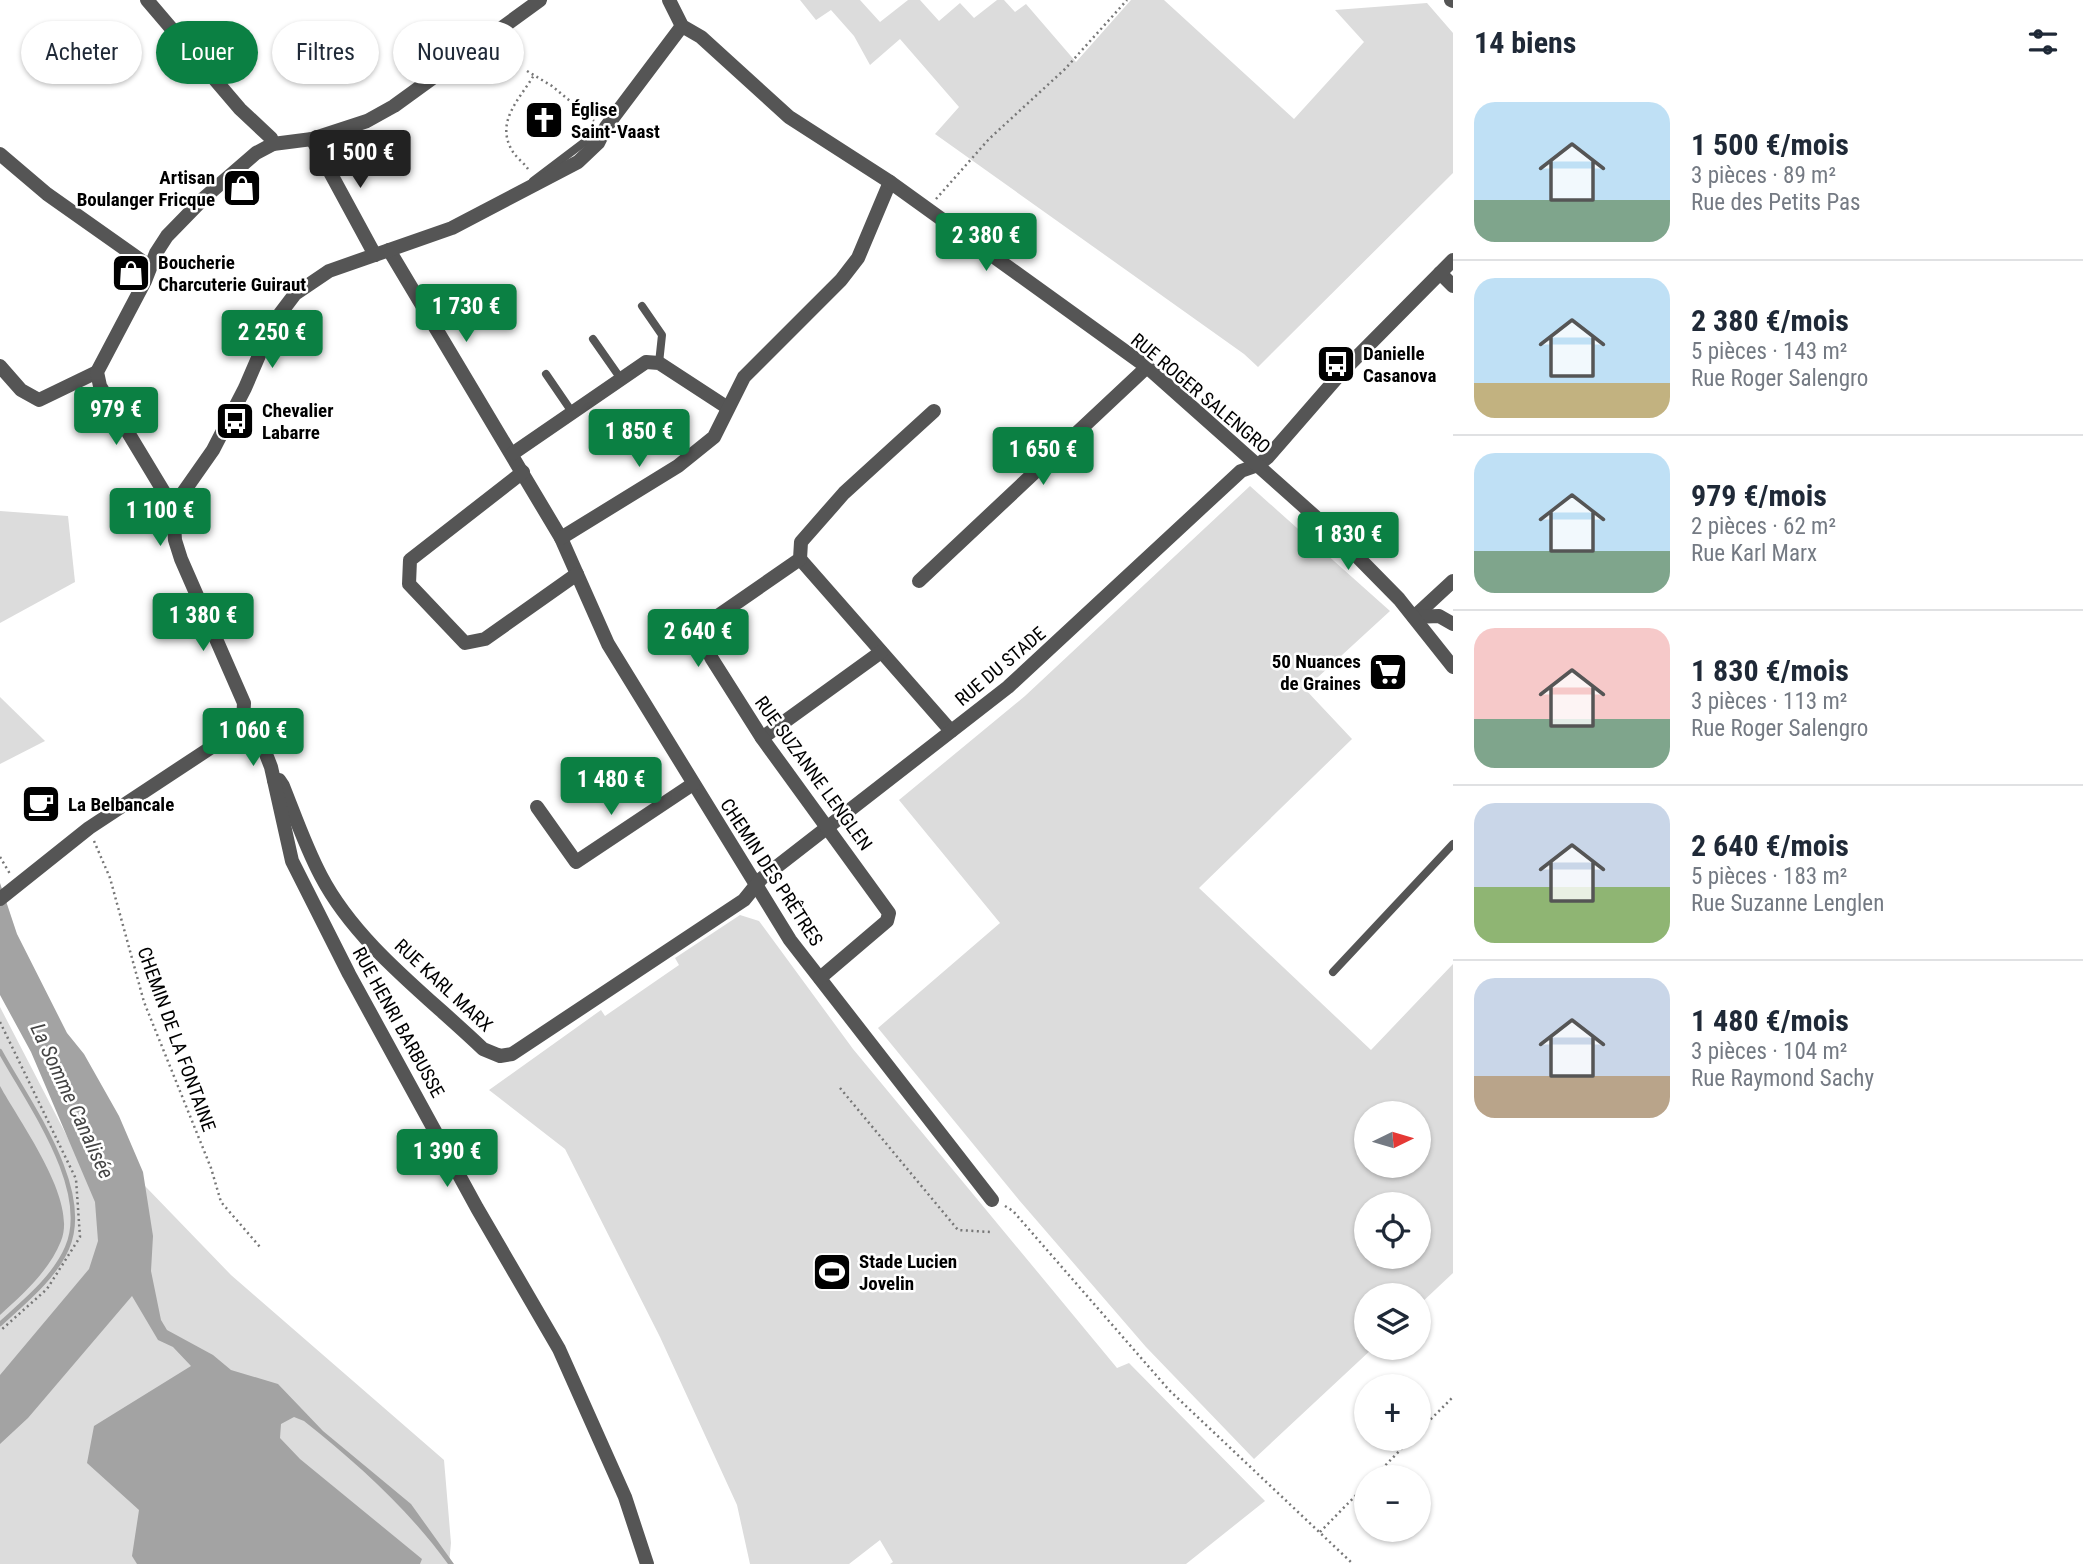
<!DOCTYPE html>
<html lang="fr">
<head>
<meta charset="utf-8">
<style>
	:root { --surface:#fff; --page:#f2f2f3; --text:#1f2937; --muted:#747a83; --line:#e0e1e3; --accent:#0b8043 }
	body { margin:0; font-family:"Roboto Condensed",sans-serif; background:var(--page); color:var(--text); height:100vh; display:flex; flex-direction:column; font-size:26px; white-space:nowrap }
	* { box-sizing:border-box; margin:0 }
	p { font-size:23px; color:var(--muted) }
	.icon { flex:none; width:38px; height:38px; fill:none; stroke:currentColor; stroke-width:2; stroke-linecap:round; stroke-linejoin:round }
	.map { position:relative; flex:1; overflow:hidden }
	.side { display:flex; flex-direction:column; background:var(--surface); width:630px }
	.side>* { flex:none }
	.guide { position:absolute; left:21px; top:21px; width:665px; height:63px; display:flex; gap:14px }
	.needle { width:46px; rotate:85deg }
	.fabs { position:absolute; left:1354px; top:1101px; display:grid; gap:14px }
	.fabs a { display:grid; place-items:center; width:77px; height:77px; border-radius:50%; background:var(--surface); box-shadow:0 2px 5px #0004; font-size:35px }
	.price { position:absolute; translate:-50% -60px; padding:0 16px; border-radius:7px; background:var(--accent); color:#fff; font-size:23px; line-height:46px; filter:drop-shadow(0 2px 4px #0008) }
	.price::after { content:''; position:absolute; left:50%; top:42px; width:21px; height:16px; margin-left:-10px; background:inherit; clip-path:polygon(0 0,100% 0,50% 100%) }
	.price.selected { background:#222; color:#fff }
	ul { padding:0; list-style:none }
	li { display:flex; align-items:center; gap:21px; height:175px; padding:0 21px }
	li+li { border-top:2px solid var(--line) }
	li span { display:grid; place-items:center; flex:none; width:196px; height:140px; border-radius:21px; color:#555 }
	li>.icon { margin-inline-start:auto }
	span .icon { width:84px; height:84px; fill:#fffc; stroke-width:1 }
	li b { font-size:30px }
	h2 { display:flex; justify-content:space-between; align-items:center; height:84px; padding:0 21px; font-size:30px }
	.tag { padding:0 24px; border-radius:32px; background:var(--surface); box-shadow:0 2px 5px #0004; font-size:24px; line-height:63px }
	.tag.selected { background:var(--accent); color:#fff }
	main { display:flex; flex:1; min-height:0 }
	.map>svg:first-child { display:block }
	.green { fill:#dcdcdc; fill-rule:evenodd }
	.water { fill:#a3a3a3 }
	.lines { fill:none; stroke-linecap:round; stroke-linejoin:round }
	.stream { stroke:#a3a3a3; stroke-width:4.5 }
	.path { stroke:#777; stroke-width:2.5; stroke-dasharray:2 3.5; stroke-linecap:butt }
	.service { stroke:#555; stroke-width:8 }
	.minor { stroke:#555; stroke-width:14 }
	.tertiary { stroke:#555; stroke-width:14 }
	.labels { text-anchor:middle; stroke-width:5; stroke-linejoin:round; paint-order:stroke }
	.poi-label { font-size:19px; font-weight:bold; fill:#000; stroke:#fff; text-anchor:start }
	.street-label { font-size:19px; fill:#000; stroke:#fff }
	.water-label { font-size:21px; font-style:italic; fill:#444; stroke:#fff }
</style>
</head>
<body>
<main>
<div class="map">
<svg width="1453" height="1564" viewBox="0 0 1453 1564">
	<rect width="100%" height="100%" fill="#fff"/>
	<!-- green -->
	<g class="green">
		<path d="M800,0H860L880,22L908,0H920L939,21L960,3L974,18L997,0H1004L1015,12L1026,4L1076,62L1131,0H1164L1294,119L1364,42L1335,10L1427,3L1453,33V173L1258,367L1244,354L935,134L959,107L900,39L870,65L854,36L831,10L816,20Z"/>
		<path d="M1250,486L1390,611L1305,689L1352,739L1199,888L1371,1050L1453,964V1273L1419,1305V1295H1367V1348H1373L1254,1459L1146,1347L1019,1200L878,1028L1000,923L899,800L1025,696ZM1367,1113H1419V1166H1367ZM1367,1204H1419V1256H1367Z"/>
		<path d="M0,511L68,516L75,582L0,623Z"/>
		<path d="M0,697L45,741L0,764Z"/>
		<path d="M740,915L759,921L853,1049L1117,1368L1129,1363L1265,1501L1186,1564H890L893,1562L880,1540L849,1564H750L737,1505L660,1337L565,1149L489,1090L601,1010L605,1016L679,965L675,958Z"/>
		<path d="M0,1007L71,1144L116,1156L231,1275L444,1460L451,1543L449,1564H0Z"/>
	</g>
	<!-- water -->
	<g class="water">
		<path d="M0,883L17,934L67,1033L84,1054L119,1116L143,1172L153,1236L151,1271L161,1320L167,1330L213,1355L231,1370L278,1384L323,1431L411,1504L454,1564H448C408,1509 358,1464 304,1421L294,1417L281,1424L280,1438L300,1459L422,1559L420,1564H137L132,1556L139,1510L87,1463L94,1426L191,1366L173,1347L158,1340L132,1296L28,1418L0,1444V1375L89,1269L98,1241L95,1202L31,1052L0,995Z"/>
		<path d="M0,1086C20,1123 78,1200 61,1241C49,1271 23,1294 0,1315Z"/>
	</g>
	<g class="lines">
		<!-- stream -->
		<path class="stream" d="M0,1051C27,1101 93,1189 67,1248C54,1278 24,1302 0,1324"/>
		<!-- path -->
		<g class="path">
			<path d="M527,71L552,86L594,121"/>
			<path d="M528,169C524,163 517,158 513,152C494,122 520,99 534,75"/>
			<path d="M936,199L989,139L1065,69L1127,0"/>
			<path d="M94,841L110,878L144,1002L211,1168L221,1202L260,1247"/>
			<path d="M0,857L10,874"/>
			<path d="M0,1022L76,1179L80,1237L47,1289L0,1331"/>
			<path d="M840,1088L958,1230L990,1232"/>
			<path d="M1005,1206L1013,1211L1169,1390L1353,1564"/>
			<path d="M1419,1431L1453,1397"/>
			<path d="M1374,1477L1412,1438"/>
			<path d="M1320,1532L1367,1484"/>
		</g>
		<!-- service -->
		<g class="service">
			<path d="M533,181L603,128"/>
			<path d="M642,306L662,335L659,363"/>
			<path d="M593,339L621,379"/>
			<path d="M546,374L572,412"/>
			<path d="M1333,972L1453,844"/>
		</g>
		<!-- minor -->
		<g class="minor">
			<path d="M147,0L240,109L271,138L273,144"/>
			<path d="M1451,0L1453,1"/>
			<path d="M312,139L375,255"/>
			<path d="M0,154L47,194L149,266"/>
			<path d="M389,250L561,538L608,644L790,940L992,1200"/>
			<path d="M1440,273L1453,286"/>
			<path d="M0,366L21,390L39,400L97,372"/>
			<path d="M512,454L646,362L659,363L728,408"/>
			<path d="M523,472L410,560L409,584L465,643L485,639L577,574"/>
			<path d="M561,538L678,466L714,437L744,377L841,280L858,258L890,182"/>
			<path d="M800,559L951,731"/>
			<path d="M919,581L1147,367"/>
			<path d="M1414,617L1453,581"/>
			<path d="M1414,617L1439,616L1453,624"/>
			<path d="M762,738L881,652"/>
			<path d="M274,780H279L283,786C295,816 306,848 321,876C357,945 428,996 483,1049L500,1056L512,1054L744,900L761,879L1008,687L1241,471L1258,465L1268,457L1342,372L1453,260"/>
			<path d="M537,807L576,862L693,784"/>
			<path d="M820,978L887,921L889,913L762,738L712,659L704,643L709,622L800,559L801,542L844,493L934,411"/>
		</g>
		<!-- tertiary -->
		<g class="tertiary">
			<path d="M669,0L682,26L701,37L789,117L890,182L1147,367L1337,536L1399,599L1453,667"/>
			<path d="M173,507L213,450L245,388L273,323L295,294L329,271L452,228L578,162L598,143L606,127L682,26"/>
			<path d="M243,721L264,749L271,767L292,861L349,974L477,1208L559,1349L625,1497L647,1564"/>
			<path d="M0,899L89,828L233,733L243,721L244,703L181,559L175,540L173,507L100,386L97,372L145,281L156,253L167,236L204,198L256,153L273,144L312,139L367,121L394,106L540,0"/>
		</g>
	</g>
	<!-- icons -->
	<defs>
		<g id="church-square" transform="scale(2.0125)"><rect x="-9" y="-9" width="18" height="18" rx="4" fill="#000" stroke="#fff"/><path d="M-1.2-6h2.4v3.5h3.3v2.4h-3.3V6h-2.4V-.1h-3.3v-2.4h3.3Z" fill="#fff"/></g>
		<g id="shop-square" transform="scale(2.0125)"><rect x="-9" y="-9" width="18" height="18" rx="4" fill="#000" stroke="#fff"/><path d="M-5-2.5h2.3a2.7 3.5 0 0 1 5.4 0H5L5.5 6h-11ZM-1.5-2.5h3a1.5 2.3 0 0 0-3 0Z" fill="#fff"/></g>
		<g id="bus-square" transform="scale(2.0125)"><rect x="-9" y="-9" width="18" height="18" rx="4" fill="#000" stroke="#fff"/><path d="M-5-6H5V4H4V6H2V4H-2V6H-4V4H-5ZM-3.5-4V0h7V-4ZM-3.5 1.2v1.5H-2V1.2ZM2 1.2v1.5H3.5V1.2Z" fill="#fff"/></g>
		<g id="supermarket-square" transform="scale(2.0125)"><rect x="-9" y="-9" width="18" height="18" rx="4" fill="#000" stroke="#fff"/><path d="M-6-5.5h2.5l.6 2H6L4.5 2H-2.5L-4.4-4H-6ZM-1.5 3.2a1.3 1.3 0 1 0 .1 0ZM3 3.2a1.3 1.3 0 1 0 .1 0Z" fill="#fff"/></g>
		<g id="cafe-square" transform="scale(2.0125)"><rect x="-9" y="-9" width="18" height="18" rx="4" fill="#000" stroke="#fff"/><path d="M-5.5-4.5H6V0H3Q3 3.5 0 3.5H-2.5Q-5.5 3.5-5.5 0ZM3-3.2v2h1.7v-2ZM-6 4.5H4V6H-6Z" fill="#fff"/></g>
		<g id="stadium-square" transform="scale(2.0125)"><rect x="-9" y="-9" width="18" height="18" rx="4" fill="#000" stroke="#fff"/><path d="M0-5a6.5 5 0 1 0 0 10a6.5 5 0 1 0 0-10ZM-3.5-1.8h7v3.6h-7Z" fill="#fff"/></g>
	</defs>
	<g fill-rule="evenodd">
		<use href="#church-square" x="544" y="120"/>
		<use href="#shop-square" x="242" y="188"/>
		<use href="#shop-square" x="131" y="273"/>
		<use href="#bus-square" x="1336" y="364"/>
		<use href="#bus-square" x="235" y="421"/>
		<use href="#supermarket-square" x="1388" y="672"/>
		<use href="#cafe-square" x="41" y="804"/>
		<use href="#stadium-square" x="832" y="1272"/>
	</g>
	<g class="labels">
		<!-- poi labels -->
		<g class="poi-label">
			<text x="571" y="116">Église<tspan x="571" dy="22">Saint-Vaast</tspan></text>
			<text x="215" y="184" text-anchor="end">Artisan<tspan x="215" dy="22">Boulanger Fricque</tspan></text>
			<text x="158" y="269">Boucherie<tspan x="158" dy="22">Charcuterie Guiraut</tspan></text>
			<text x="1363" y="360">Danielle<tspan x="1363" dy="22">Casanova</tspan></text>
			<text x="262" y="417">Chevalier<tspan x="262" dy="22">Labarre</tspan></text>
			<text x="1361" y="668" text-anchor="end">50 Nuances<tspan x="1361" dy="22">de Graines</tspan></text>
			<text x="68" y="811">La Belbancale</text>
			<text x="859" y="1268">Stade Lucien<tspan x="859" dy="22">Jovelin</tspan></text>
		</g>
		<!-- street labels -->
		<g class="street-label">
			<text transform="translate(1201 393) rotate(40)" y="7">RUE ROGER SALENGRO</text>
			<text transform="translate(1000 666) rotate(-40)" y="7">RUE DU STADE</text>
			<text transform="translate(814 773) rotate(54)" y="7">RUE SUZANNE LENGLEN</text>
			<text transform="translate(772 872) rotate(57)" y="7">CHEMIN DES PRÊTRES</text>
			<text transform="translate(444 985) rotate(43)" y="7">RUE KARL MARX</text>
			<text transform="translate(399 1022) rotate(61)" y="7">RUE HENRI BARBUSSE</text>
			<text transform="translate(177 1039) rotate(70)" y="7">CHEMIN DE LA FONTAINE</text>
		</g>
		<!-- water labels -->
		<g class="water-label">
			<text transform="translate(72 1101) rotate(65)" y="7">La Somme Canalisée</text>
		</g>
	</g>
</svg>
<div class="fabs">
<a><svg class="needle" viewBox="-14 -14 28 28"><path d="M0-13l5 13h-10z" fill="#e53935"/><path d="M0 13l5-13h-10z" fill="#747a83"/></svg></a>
<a><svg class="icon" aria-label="locate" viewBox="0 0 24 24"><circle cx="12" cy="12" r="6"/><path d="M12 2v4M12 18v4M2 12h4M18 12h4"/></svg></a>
<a><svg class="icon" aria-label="layers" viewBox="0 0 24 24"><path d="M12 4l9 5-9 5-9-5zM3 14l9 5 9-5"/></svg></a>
<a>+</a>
<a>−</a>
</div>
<b class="price selected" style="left:360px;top:190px">1 500 €</b>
<b class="price" style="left:986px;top:273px">2 380 €</b>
<b class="price" style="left:466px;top:344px">1 730 €</b>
<b class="price" style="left:272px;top:370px">2 250 €</b>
<b class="price" style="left:116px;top:447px">979 €</b>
<b class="price" style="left:639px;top:469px">1 850 €</b>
<b class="price" style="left:1043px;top:487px">1 650 €</b>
<b class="price" style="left:160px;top:548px">1 100 €</b>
<b class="price" style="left:1348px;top:572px">1 830 €</b>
<b class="price" style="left:203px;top:653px">1 380 €</b>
<b class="price" style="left:698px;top:669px">2 640 €</b>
<b class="price" style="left:253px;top:768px">1 060 €</b>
<b class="price" style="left:611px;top:817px">1 480 €</b>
<b class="price" style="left:447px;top:1189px">1 390 €</b>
<div class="guide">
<a class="tag">Acheter</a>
<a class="tag selected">Louer</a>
<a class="tag">Filtres</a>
<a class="tag">Nouveau</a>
</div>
</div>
<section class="side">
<h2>14 biens<svg class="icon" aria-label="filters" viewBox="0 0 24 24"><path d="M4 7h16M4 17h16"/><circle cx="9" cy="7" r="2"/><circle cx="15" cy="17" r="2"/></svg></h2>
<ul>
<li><span style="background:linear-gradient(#bfe0f5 70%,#7fa58c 0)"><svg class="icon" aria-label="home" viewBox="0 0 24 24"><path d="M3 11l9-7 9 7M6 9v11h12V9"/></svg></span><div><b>1 500 €/mois</b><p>3 pièces · 89 m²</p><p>Rue des Petits Pas</p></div></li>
<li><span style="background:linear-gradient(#bfe0f5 75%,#c2b280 0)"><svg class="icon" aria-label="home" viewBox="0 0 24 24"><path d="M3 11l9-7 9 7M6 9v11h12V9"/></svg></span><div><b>2 380 €/mois</b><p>5 pièces · 143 m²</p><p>Rue Roger Salengro</p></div></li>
<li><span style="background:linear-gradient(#bfe0f5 70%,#7fa58c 0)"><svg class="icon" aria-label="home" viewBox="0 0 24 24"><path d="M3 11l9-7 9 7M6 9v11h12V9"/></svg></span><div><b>979 €/mois</b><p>2 pièces · 62 m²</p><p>Rue Karl Marx</p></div></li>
<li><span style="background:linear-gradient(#f6c9c9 65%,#7fa58c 0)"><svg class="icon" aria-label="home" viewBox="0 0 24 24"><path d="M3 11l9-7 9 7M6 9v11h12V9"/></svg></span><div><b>1 830 €/mois</b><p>3 pièces · 113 m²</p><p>Rue Roger Salengro</p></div></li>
<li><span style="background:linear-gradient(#c9d6e8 60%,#8fb573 0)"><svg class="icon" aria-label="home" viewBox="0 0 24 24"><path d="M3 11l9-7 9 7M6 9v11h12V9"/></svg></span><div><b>2 640 €/mois</b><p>5 pièces · 183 m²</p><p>Rue Suzanne Lenglen</p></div></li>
<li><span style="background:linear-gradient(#c9d6e8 70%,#b9a48a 0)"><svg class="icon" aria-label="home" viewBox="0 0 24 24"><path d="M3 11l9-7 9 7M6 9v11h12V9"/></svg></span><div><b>1 480 €/mois</b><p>3 pièces · 104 m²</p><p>Rue Raymond Sachy</p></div></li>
</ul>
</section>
</main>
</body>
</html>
